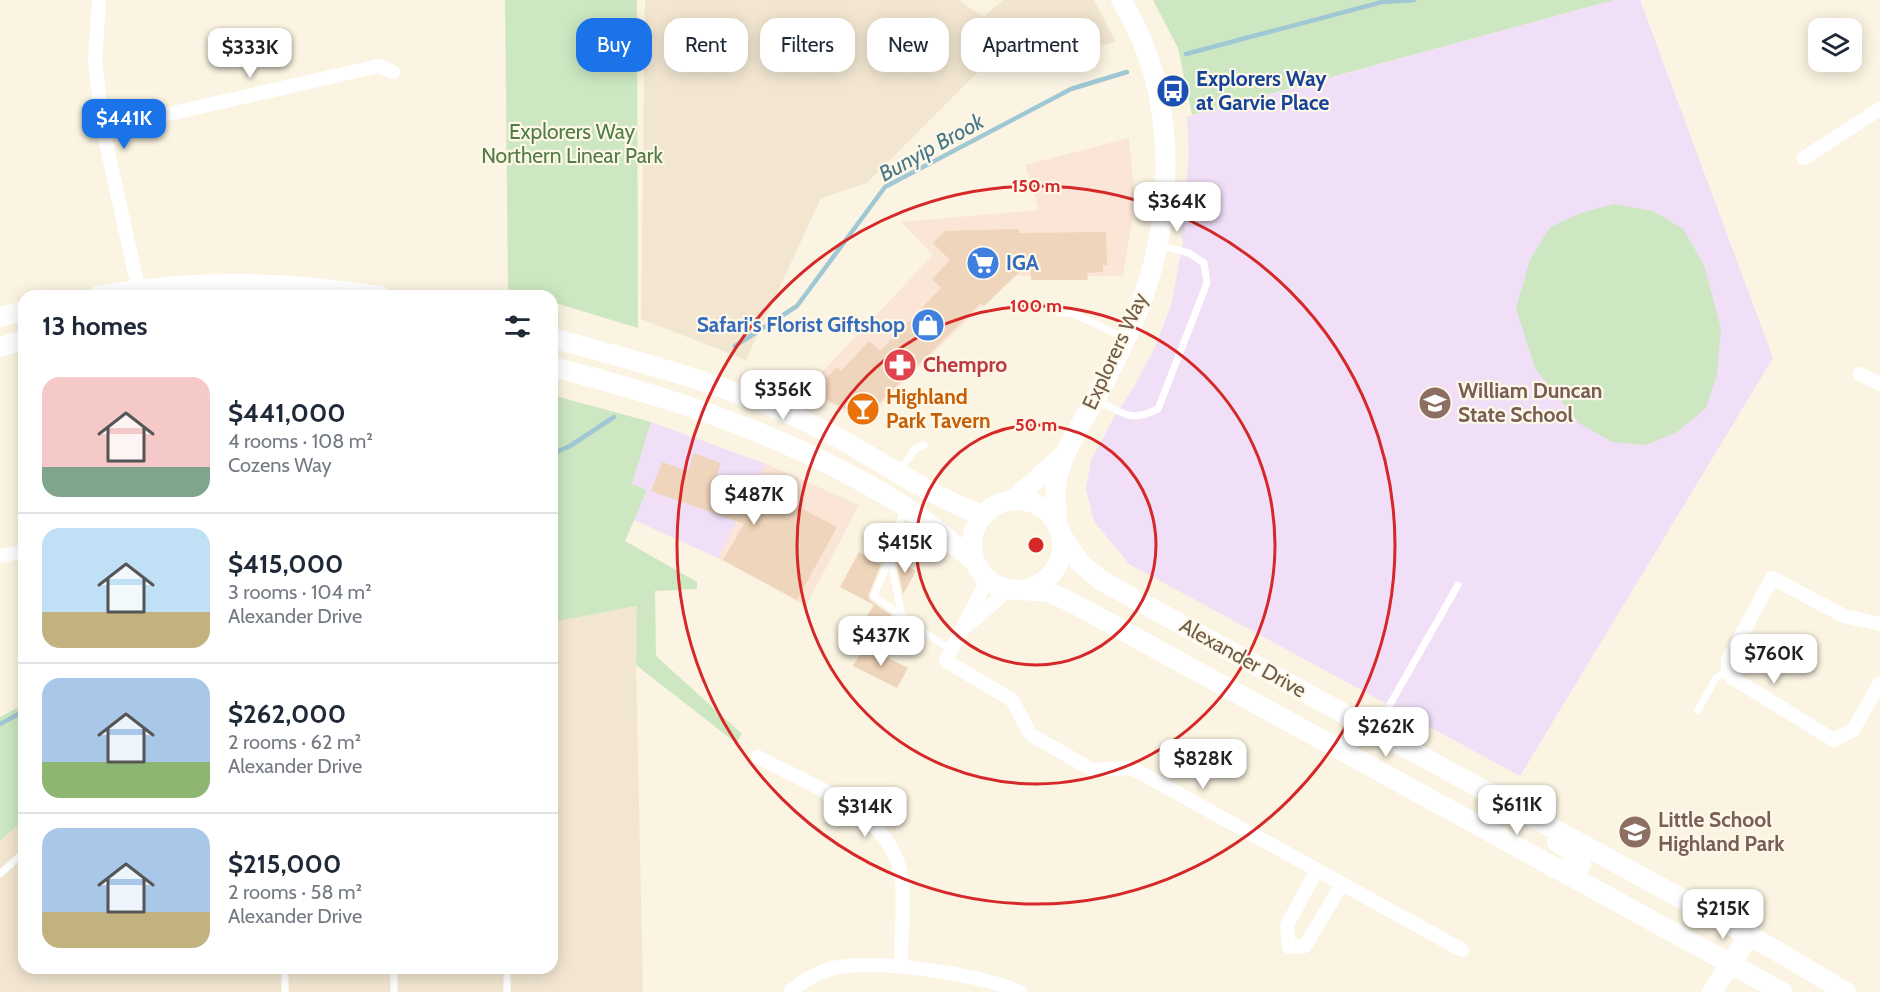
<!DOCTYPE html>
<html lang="en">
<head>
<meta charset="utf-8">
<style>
	:root { --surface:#fff; --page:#f6f6f7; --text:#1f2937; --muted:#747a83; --line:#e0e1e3; --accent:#1a73e8 }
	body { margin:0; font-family:Cabin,sans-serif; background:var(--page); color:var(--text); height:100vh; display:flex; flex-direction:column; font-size:22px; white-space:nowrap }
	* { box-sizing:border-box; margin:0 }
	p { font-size:20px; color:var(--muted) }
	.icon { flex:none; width:33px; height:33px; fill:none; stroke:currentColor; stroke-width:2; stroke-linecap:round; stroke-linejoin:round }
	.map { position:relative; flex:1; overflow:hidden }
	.details { position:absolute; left:18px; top:290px; width:540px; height:684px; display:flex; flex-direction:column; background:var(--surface); border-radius:18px; box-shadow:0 3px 15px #0003 }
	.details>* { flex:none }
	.top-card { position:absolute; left:576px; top:18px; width:570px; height:54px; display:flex; gap:12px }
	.controls { position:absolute; left:1808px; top:18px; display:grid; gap:12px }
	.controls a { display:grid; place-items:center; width:54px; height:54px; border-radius:12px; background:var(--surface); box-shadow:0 3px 15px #0003; font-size:30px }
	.price { position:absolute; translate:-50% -51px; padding:0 14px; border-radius:12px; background:#fff; color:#222; font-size:20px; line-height:39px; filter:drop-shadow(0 2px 3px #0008) }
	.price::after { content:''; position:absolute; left:50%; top:36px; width:18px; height:14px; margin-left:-9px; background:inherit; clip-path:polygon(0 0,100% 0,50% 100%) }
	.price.on { background:var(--accent); color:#fff }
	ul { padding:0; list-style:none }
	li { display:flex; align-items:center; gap:18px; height:150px; padding:0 24px }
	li+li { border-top:2px solid var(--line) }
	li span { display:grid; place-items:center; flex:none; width:168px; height:120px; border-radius:18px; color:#555 }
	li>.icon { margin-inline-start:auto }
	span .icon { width:72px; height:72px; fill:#fffc; stroke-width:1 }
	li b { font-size:26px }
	h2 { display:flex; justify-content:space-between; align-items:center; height:72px; padding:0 24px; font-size:26px }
	.chip { padding:0 21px; border-radius:18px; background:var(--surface); box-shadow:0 3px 15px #0003; font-size:21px; line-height:54px }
	.chip.on { background:var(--accent); color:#fff }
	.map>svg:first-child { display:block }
	.residential { fill:#f2e6d1 }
	.commercial { fill:#fbe5d6 }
	.education { fill:#f1dff7 }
	.green { fill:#cde7c2 }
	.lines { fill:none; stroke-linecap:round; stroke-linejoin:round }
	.stream { stroke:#9fc7d4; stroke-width:4.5 }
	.building { fill:#efd5bb }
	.lane { stroke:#fff; stroke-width:7 }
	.street { stroke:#fff; stroke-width:14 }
	.secondary { stroke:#fff; stroke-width:20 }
	.ring { fill:none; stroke:#d62828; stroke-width:3 }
	.labels { text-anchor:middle; stroke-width:4.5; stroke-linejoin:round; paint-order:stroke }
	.transit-label { font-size:21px; font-weight:bold; fill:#164399; stroke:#fef8e8; text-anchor:start }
	.park-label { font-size:21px; fill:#507c45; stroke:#fef8e8 }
	.shop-label { font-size:21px; font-weight:bold; fill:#366cbe; stroke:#fef8e8; text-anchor:start }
	.street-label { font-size:21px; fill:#715c4a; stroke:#fef8e8 }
	.health-label { font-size:21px; font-weight:bold; fill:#be3a42; stroke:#fef8e8; text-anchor:start }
	.education-label { font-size:21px; font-weight:bold; fill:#785e54; stroke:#fef8e8; text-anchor:start }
	.food-label { font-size:21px; font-weight:bold; fill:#c56008; stroke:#fef8e8; text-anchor:start }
	.water-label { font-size:22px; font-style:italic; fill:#48788a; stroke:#fef8e8 }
	.centre { fill:#d62828; stroke:#fef8e8; stroke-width:3 }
	.ring-label { font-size:18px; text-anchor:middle; font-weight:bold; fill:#d62828; stroke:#fef8e8; stroke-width:4.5; stroke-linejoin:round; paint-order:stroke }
</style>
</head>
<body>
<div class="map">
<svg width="1880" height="992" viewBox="0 0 1880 992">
	<rect width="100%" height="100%" fill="#fbf4e2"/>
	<!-- residential -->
	<g class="residential">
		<path d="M645,0H959L983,17L1003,0H1094L1116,42L982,68L867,183L821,198L746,360L641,319Z"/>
		<path d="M638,606L636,665L643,992H0V841L24,820V968H552V622Z"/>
	</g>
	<!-- commercial -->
	<g class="commercial">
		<path d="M1129,138L1135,203L1123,276H1012L864,421L805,390L933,255L901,222L1039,210L1025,165Z"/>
		<path d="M766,464L859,505L806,606L718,558Z"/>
	</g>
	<!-- education -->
	<g class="education">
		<path d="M1614,0H1640L1773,358L1520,776L1129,564L1094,521L1086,489L1091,460L1112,421L1135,385L1156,345L1171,305L1183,243L1181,233L1189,155L1187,117Z"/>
		<path d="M651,422L766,464L718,558L634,520L647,490L631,484Z"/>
	</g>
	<!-- green -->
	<g class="green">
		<path d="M505,0H637L638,328L552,302V296L530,295L508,289Z"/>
		<path d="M1153,0H1614L1192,115L1178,48Z"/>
		<path d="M1614,204L1653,211L1683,229L1704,265L1721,329L1717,374L1706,408L1677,432L1646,445L1612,442L1579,423L1535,368L1516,308L1530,260L1550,227L1581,213Z"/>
		<path d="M552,395L651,422L632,484L647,490L625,541L697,582V589L655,591L656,656L742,734L736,743L636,665L637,606L552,622Z"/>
		<path d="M24,704V820L0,841V717Z"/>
	</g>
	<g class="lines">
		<!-- stream -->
		<g class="stream">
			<path d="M1186,54L1382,2L1414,0"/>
			<path d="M735,346L797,306L885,187L1071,89L1127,72"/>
			<path d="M552,454L570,446L614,417"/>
			<path d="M0,724L24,711"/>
		</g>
	</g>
	<!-- building -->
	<g class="building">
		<path d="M1019,229V233L1106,232L1107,265H1103V272L1087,273L1088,280H1031L1030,262L984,306L980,304L864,418L808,390L818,379L828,377L837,367L841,371L869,341L880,351L941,288L932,279L950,260L933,243L945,231Z"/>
		<path d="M694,453L721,463L715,481L726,484L724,490L757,502L764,489L837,527L797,600L723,560L744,524L651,491L662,462L688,471Z"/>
		<path d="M859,552L881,565L868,596L871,601L891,615L882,629L865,619L874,605L840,587Z"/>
		<path d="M897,559L916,571L903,594L896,561Z"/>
		<path d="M865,646L908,668L897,688L853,666Z"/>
	</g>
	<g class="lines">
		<!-- lane -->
		<g class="lane">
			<path d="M1059,313H1072L1123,337"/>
			<path d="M1096,399C1122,413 1130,423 1158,409L1207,283L1204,263L1189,253L1158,245"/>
			<path d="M899,472L915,449L924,445"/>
			<path d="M890,558L874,596L952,651"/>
			<path d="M902,617L890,558L904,508"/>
			<path d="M1698,710L1716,678L1728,670"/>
			<path d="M1376,729L1458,585"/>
			<path d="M0,874L24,852"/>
			<path d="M507,968V992"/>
			<path d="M285,992V968"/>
			<path d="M394,992V968"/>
		</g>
		<!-- street -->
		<g class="street">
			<path d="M99,0L95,61L103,129L140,296"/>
			<path d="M103,129L379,66L393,72"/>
			<path d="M1804,158L1880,109"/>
			<path d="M1860,374L1880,384"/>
			<path d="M0,556L24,551"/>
			<path d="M987,580L946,661L1012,700L1031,735L1093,770L1132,768L1462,950"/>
			<path d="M1880,624L1844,616L1772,578L1728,660V670L1731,677L1834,740L1853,730L1880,683"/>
			<path d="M967,626L1008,590"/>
			<path d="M758,757C811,786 897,814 902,883C904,910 901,938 901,966"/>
			<path d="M1316,872L1287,925L1289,947L1305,946L1341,886"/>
			<path d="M790,992C804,980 820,970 839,967C883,960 979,974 1020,992"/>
		</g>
		<!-- secondary -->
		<g class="secondary">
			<path d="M97,296C195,279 282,281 380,296"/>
			<path d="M0,317L24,311"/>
			<path d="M552,338C645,363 738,387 825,431C878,458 925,494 982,515"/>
			<path d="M0,347L24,340"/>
			<path d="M552,367C676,398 795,438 904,506C929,522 950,541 973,560"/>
			<path d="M1014,499L1064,455"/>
			<circle cx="1017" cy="545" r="45"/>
			<path d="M1057,524C1057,512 1055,499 1056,488C1059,456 1079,429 1094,401C1107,379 1118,355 1129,332C1176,230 1182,97 1121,0"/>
			<path d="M1062,536L1081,564L1102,581L1777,951L1846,992"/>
			<path d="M1023,590L1047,592L1069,601L1782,992"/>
			<path d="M1555,869H1578L1581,864L1574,853L1557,842"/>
			<path d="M1712,992L1749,936"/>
		</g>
	</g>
	<!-- distance rings -->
	<g class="ring">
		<circle cx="1036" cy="545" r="120"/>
		<circle cx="1036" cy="545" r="239"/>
		<circle cx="1036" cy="545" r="359"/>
	</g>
	<!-- icons -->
	<defs>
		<g id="bus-disc" transform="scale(1.725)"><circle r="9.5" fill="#1a4fb4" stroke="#fef8e8"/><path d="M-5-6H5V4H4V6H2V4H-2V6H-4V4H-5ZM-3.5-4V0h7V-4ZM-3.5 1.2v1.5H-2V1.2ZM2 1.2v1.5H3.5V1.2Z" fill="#fff"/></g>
		<g id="supermarket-disc" transform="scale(1.725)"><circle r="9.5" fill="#3f7fe0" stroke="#fef8e8"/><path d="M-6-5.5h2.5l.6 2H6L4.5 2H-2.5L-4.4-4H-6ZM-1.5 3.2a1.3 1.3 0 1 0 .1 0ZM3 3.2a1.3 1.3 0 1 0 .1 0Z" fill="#fff"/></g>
		<g id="shop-disc" transform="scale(1.725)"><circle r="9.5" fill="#3f7fe0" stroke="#fef8e8"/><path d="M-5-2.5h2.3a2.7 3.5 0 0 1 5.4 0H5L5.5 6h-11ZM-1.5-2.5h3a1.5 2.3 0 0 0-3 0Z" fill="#fff"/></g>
		<g id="pharmacy-disc" transform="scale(1.725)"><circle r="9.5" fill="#e0444e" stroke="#fef8e8"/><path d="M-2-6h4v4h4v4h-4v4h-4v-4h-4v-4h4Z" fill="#fff"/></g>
		<g id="school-disc" transform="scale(1.725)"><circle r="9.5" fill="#8d6e63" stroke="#fef8e8"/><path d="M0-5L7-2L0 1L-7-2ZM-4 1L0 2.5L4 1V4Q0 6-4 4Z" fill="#fff"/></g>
		<g id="bar-disc" transform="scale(1.725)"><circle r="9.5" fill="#e8710a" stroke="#fef8e8"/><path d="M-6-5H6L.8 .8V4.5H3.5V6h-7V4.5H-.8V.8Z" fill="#fff"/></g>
	</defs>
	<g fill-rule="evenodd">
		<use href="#bus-disc" x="1173" y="91"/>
		<use href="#supermarket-disc" x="983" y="263"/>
		<use href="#shop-disc" x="928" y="325"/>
		<use href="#pharmacy-disc" x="900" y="365"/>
		<use href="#school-disc" x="1435" y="403"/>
		<use href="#bar-disc" x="863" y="409"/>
		<use href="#school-disc" x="1635" y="832"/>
	</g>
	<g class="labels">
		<!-- transit labels -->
		<g class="transit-label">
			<text x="1196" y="86">Explorers Way<tspan x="1196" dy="24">at Garvie Place</tspan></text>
		</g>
		<!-- park labels -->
		<g class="park-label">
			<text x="572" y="139">Explorers Way<tspan x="572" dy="24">Northern Linear Park</tspan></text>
		</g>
		<!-- shop labels -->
		<g class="shop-label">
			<text x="1006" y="270">IGA</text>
			<text x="905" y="332" text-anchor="end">Safari's Florist Giftshop</text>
		</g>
		<!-- street labels -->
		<g class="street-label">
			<text transform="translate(1115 351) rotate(-65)" y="7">Explorers Way</text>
			<text transform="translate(1243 658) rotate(29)" y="7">Alexander Drive</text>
		</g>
		<!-- health labels -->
		<g class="health-label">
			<text x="923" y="372">Chempro</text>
		</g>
		<!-- education labels -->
		<g class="education-label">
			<text x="1458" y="398">William Duncan<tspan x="1458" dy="24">State School</tspan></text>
			<text x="1658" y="827">Little School<tspan x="1658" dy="24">Highland Park</tspan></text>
		</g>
		<!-- food labels -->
		<g class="food-label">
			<text x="886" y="404">Highland<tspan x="886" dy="24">Park Tavern</tspan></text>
		</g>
		<!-- water labels -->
		<g class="water-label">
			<text transform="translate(931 147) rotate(-29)" y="8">Bunyip Brook</text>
		</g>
	</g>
	<circle cx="1036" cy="545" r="9" class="centre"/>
	<g class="ring-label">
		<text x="1036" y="192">150 m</text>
		<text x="1036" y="312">100 m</text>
		<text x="1036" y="431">50 m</text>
	</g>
</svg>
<div class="controls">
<a><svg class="icon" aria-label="layers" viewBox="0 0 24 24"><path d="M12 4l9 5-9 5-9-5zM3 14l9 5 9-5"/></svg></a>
</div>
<b class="price" style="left:250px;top:79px">$333K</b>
<b class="price on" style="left:124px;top:150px">$441K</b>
<b class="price" style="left:1177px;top:233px">$364K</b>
<b class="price" style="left:783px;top:421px">$356K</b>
<b class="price" style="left:754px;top:526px">$487K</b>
<b class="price" style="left:905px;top:574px">$415K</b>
<b class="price" style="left:881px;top:667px">$437K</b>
<b class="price" style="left:1774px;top:685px">$760K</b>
<b class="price" style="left:1386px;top:758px">$262K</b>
<b class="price" style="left:1203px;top:790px">$828K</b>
<b class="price" style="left:1517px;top:836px">$611K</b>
<b class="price" style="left:865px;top:838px">$314K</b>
<b class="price" style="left:1723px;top:940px">$215K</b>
<div class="top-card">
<a class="chip on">Buy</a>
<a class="chip">Rent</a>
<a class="chip">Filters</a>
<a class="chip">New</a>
<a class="chip">Apartment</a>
</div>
<section class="details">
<h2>13 homes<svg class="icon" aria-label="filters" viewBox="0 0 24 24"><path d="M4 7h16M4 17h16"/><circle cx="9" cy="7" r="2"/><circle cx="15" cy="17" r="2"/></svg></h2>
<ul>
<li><span style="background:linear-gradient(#f6c9c9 75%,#7fa58c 0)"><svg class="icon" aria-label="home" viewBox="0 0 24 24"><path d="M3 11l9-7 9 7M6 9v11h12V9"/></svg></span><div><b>$441,000</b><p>4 rooms · 108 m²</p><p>Cozens Way</p></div></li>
<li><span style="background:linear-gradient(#bfe0f5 70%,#c2b280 0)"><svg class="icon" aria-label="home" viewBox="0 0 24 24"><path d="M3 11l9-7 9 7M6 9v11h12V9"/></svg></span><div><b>$415,000</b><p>3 rooms · 104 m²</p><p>Alexander Drive</p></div></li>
<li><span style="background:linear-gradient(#a9c7e8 70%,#8fb573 0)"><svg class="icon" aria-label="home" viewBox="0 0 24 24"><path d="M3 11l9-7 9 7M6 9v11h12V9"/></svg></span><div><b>$262,000</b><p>2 rooms · 62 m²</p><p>Alexander Drive</p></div></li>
<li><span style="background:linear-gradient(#a9c7e8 70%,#c2b280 0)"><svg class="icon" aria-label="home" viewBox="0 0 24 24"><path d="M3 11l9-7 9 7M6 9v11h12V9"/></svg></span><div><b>$215,000</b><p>2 rooms · 58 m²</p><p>Alexander Drive</p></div></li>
</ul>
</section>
</div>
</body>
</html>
